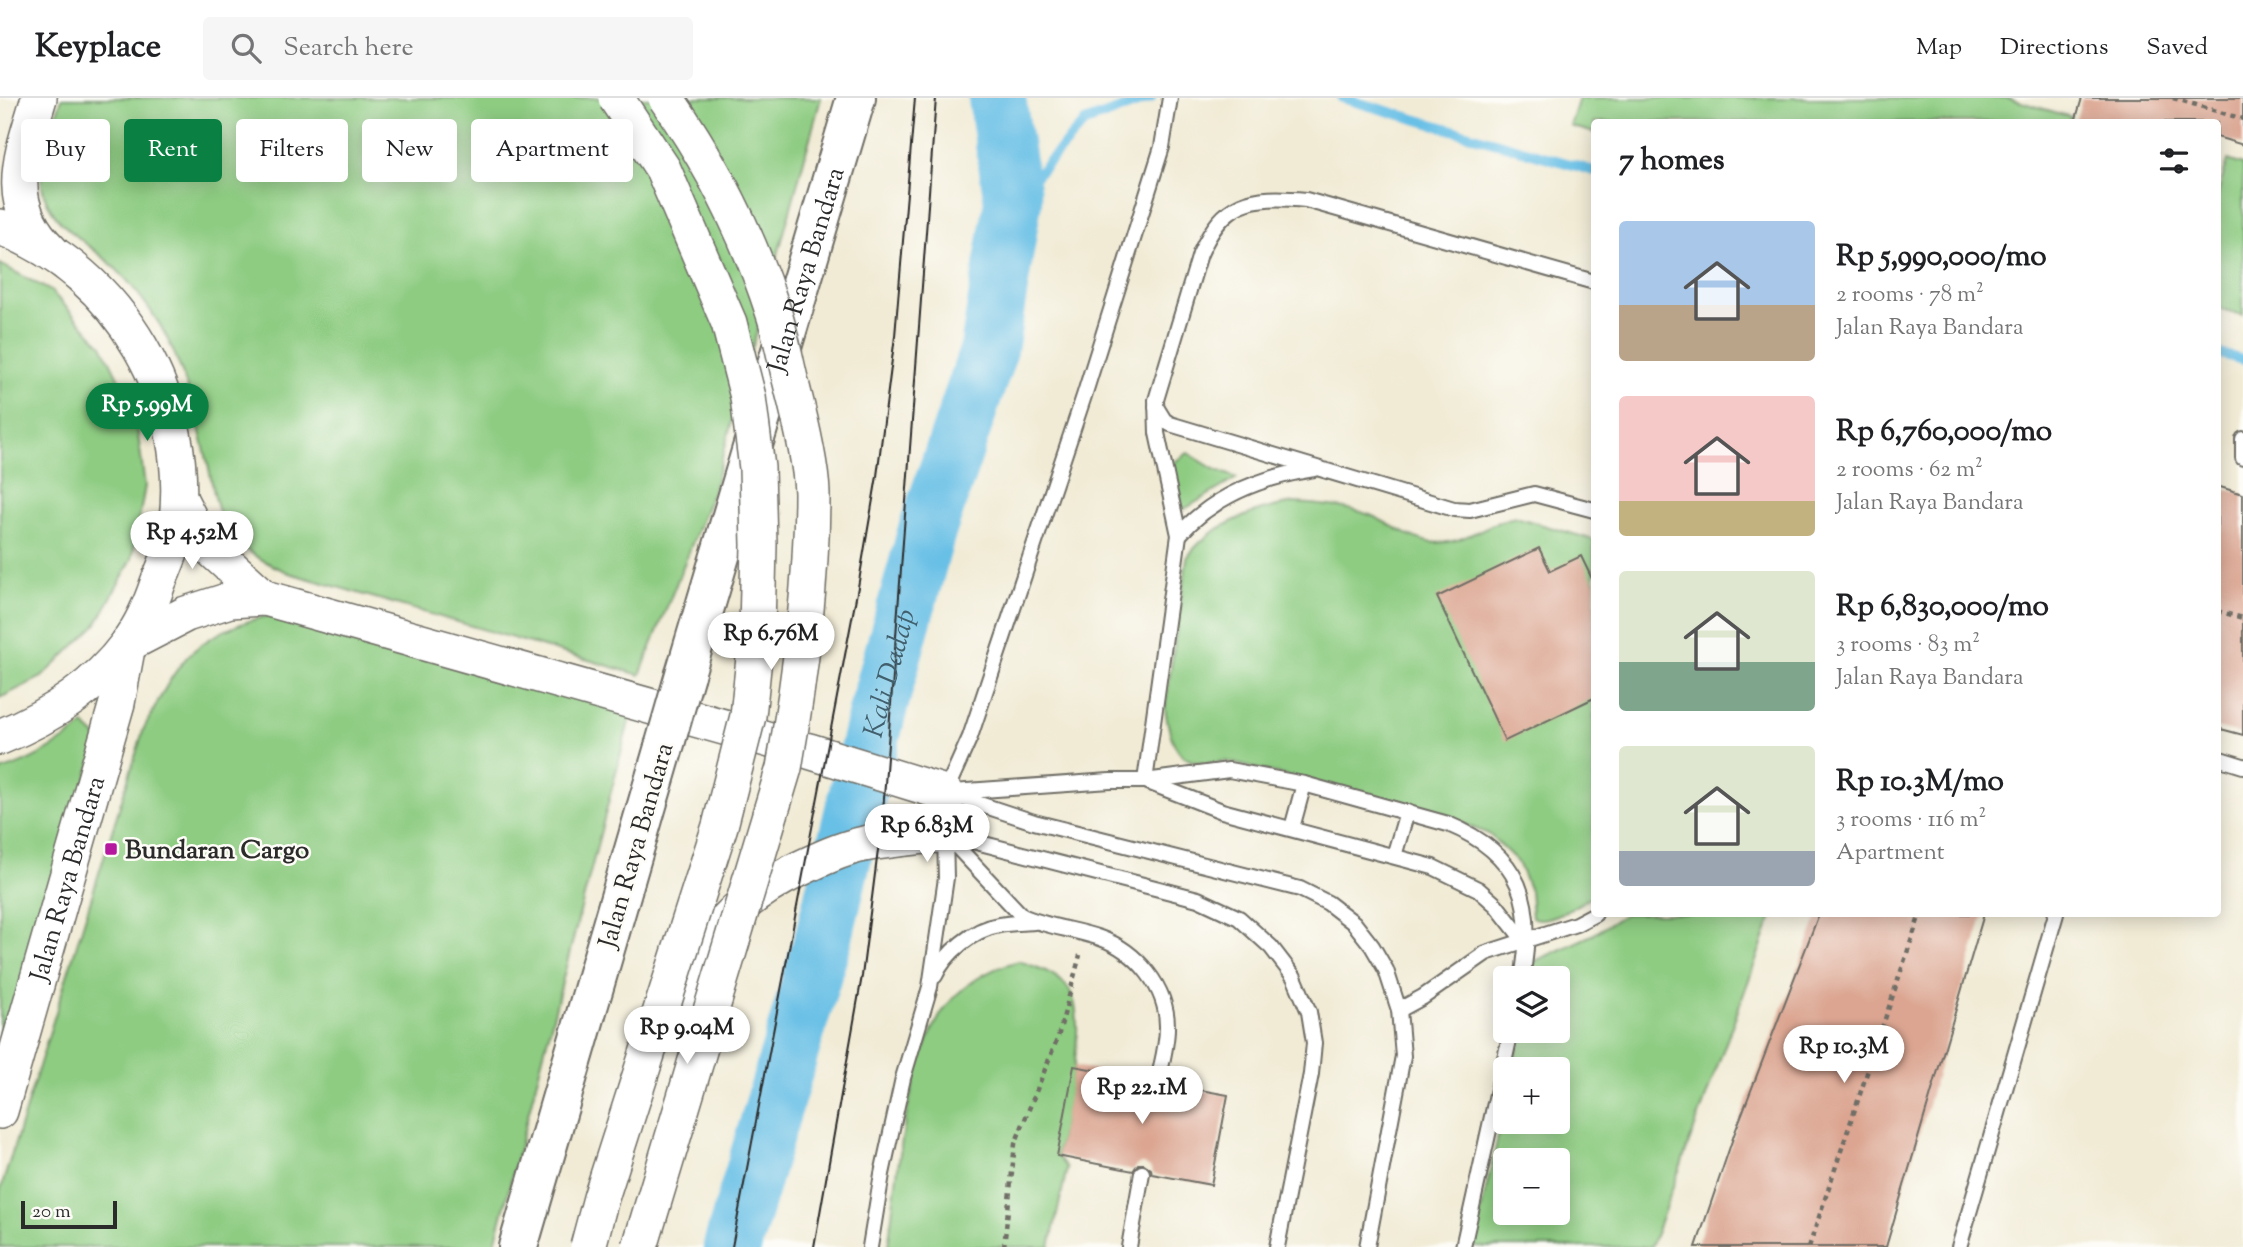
<!DOCTYPE html>
<html lang="en">
<head>
<meta charset="utf-8">
<style>
	:root { --surface:#fff; --page:#f6f6f6; --text:#202124; --muted:#757577; --line:#e0e0e0; --accent:#0b8043 }
	body { margin:0; font-family:"Sorts Mill Goudy",serif; background:var(--page); color:var(--text); height:100vh; display:flex; flex-direction:column; font-size:26px; white-space:nowrap }
	* { box-sizing:border-box; margin:0 }
	p { font-size:23px; color:var(--muted) }
	.icon { flex:none; width:38px; height:38px; fill:none; stroke:currentColor; stroke-width:2; stroke-linecap:round; stroke-linejoin:round }
	.map { position:relative; flex:1; overflow:hidden }
	.panel { position:absolute; left:1591px; top:21px; width:630px; height:798px; display:flex; flex-direction:column; background:var(--surface); border-radius:7px; box-shadow:0 4px 18px #0003 }
	.panel>* { flex:none }
	.top-card { position:absolute; left:21px; top:21px; width:665px; height:63px; display:flex; gap:14px }
	.controls { position:absolute; left:1493px; top:868px; display:grid; gap:14px }
	.controls a { display:grid; place-items:center; width:77px; height:77px; border-radius:7px; background:var(--surface); box-shadow:0 4px 18px #0003; font-size:35px }
	.scale { position:absolute; left:21px; bottom:18px; width:96px; box-sizing:border-box; padding-left:7px; border:4px solid #2b2b2b; border-top:0; font-size:19px; line-height:24px; white-space:nowrap; color:#2b2b2b; -webkit-text-stroke:5px #fdfcf7; paint-order:stroke }
	.price { position:absolute; translate:-50% -60px; padding:0 16px; border-radius:24px; background:#fff; color:#222; font-size:23px; line-height:46px; filter:drop-shadow(0 2px 4px #0008) }
	.price::after { content:''; position:absolute; left:50%; top:42px; width:21px; height:16px; margin-left:-10px; background:inherit; clip-path:polygon(0 0,100% 0,50% 100%) }
	.price.active { background:var(--accent); color:#fff }
	ul { padding:0; list-style:none }
	li { display:flex; align-items:center; gap:21px; height:175px; padding:0 28px }
	li span { display:grid; place-items:center; flex:none; width:196px; height:140px; border-radius:7px; color:#555 }
	li>.icon { margin-inline-start:auto }
	span .icon { width:84px; height:84px; fill:#fffc; stroke-width:1 }
	li b { font-size:30px }
	h2 { display:flex; justify-content:space-between; align-items:center; height:84px; padding:0 28px; font-size:30px }
	.pill { padding:0 24px; border-radius:7px; background:var(--surface); box-shadow:0 4px 18px #0003; font-size:24px; line-height:63px }
	.pill.active { background:var(--accent); color:#fff }
	header { display:flex; align-items:center; gap:42px; box-sizing:border-box; height:98px; padding:0 35px; background:var(--surface); border-bottom:2px solid var(--line) }
	header strong { font-size:33px }
	nav { display:flex; gap:38px; margin-inline-start:auto; font-size:24px }
	.search { width:490px; height:63px; background:var(--page); display:flex; align-items:center; gap:18px; box-sizing:border-box; padding:0 24px; border-radius:7px; color:var(--muted); font-size:26px }
	.map>svg:first-child { display:block }
	.green { fill:#8ecc82; stroke:#5c7c56; stroke-width:2; fill-rule:evenodd }
	.lines { fill:none; stroke-linecap:round; stroke-linejoin:round }
	.stream { stroke:#69c0e6; stroke-width:10 }
	.river { stroke:#69c0e6; stroke-width:58 }
	.building { fill:#dba591 }
	.service-casing { stroke:#706e66; stroke-width:18 }
	.tertiary-casing { stroke:#706e66; stroke-width:38 }
	.primary-casing { stroke:#706e66; stroke-width:42 }
	.path { stroke:#706e66; stroke-width:4.5; stroke-dasharray:5 5; stroke-linecap:butt }
	.service { stroke:#fff; stroke-width:14 }
	.tertiary { stroke:#fff; stroke-width:35 }
	.primary { stroke:#fff; stroke-width:38 }
	.tram { stroke:#2b2b2b; stroke-width:2 }
	.tertiary-bridge-casing { stroke:#706e66; stroke-width:38; stroke-linecap:butt }
	.primary-bridge-casing { stroke:#706e66; stroke-width:42; stroke-linecap:butt }
	.tertiary-bridge { stroke:#fff; stroke-width:35 }
	.primary-bridge { stroke:#fff; stroke-width:38 }
	.poi-dot { fill:#b5179e; stroke:#fdfcf7; stroke-width:2.5 }
	.labels { text-anchor:middle; stroke-width:5; stroke-linejoin:round; paint-order:stroke }
	.street-label { font-size:26px; fill:#2b2b2b; stroke:#fdfcf7 }
	.poi-label { font-size:26px; font-weight:bold; fill:#2b2b2b; stroke:#fdfcf7; text-anchor:start }
	.water-label { font-size:28px; font-style:italic; fill:#415f6c; stroke:#fdfcf7 }
</style>
</head>
<body>
<header>
<strong>Keyplace</strong>
<div class="search"><svg class="icon" aria-label="search" viewBox="0 0 24 24"><circle cx="10" cy="10" r="6"/><path d="M15 15l6 6"/></svg>Search here</div>
<nav><a>Map</a><a>Directions</a><a>Saved</a></nav>
</header>
<div class="map">
<svg width="2243" height="1149" viewBox="0 0 2243 1149">
	<rect width="100%" height="100%" fill="#fdfcf7"/>
	<filter id="ink" filterUnits="userSpaceOnUse"><feTurbulence type="fractalNoise" baseFrequency=".0143" numOctaves="2"/><feDisplacementMap in="SourceGraphic" scale="14" xChannelSelector="R" yChannelSelector="G"/><feConvolveMatrix kernelMatrix="1 2 1 2 8 2 1 2 1" color-interpolation-filters="sRGB"/></filter>
	<filter id="wash" filterUnits="userSpaceOnUse"><feTurbulence type="fractalNoise" baseFrequency=".00686" numOctaves="4" result="noise"/><feDisplacementMap in="SourceGraphic" scale="28" xChannelSelector="R" yChannelSelector="G"/><feGaussianBlur stdDeviation="1.57" result="paint"/><feColorMatrix in="noise" values="0 0 0 0 0 0 0 0 0 0 0 0 0 0 0 0 0 1.4 0 .05"/><feComposite in="paint" operator="in"/></filter>
	<g filter="url(#wash)">
		<rect width="100%" height="100%" fill="#f1ebd5"/>
		<!-- green -->
		<g class="green">
			<path d="M62,0H821L713,393L640,577L289,475C272,467 253,459 239,445C214,420 215,394 207,362C196,317 184,268 160,227C147,206 132,186 114,169C90,145 47,126 42,87C38,59 54,26 62,0Z"/>
			<path d="M1579,0H2008L2071,19L2069,24H1594V35L1570,28Z"/>
			<path d="M2228,62L2243,67V217L2217,210V99Z"/>
			<path d="M0,166L51,193L102,247L135,314L145,388L132,461L96,527L42,579L0,600Z"/>
			<path d="M1188,355L1214,371L1237,380L1183,412L1173,365Z"/>
			<path d="M1295,405C1321,407 1345,408 1370,417C1389,425 1408,440 1429,444C1462,450 1486,423 1516,419L1594,442V797C1581,805 1545,828 1532,819L1530,793L1518,764L1489,736L1434,714L1225,663C1180,672 1172,652 1165,611L1187,460C1208,427 1259,410 1295,405Z"/>
			<path d="M291,512L631,616L494,1149H0V1094L144,630C158,605 170,576 191,555C217,530 256,520 291,512Z"/>
			<path d="M84,627L98,640L0,980V673C31,664 59,647 84,627Z"/>
			<path d="M1625,816H1773L1651,1149H1473L1505,1008V1024H1558V971H1513L1522,933H1558V880H1530L1531,865L1594,836ZM1505,1062H1558V1115H1505Z"/>
			<path d="M1019,863C1037,869 1064,877 1072,897C1087,933 1065,1019 1057,1058L1067,1070L1050,1149H888C898,1075 903,982 941,916C957,889 990,870 1019,863Z"/>
		</g>
		<g class="lines">
			<!-- stream -->
			<g class="stream">
				<path d="M1342,0L1594,73"/>
				<path d="M1013,103L1085,24L1151,0"/>
				<path d="M2217,255L2243,262"/>
			</g>
			<!-- river -->
			<path class="river" id="s1" d="M732,1149L824,838L877,615L926,436L989,251L1013,103L997,0"/>
		</g>
		<g id="blocks">
			<!-- building -->
			<g class="building">
				<path d="M2082,0H2243V47L2217,39V24H2075Z"/>
				<path d="M2217,388L2243,396V637L2217,630Z"/>
				<path d="M1539,450L1550,473L1581,458L1594,485V600L1505,643L1437,499Z"/>
				<path d="M1819,816H1984L1886,1149H1696L1735,1034Z"/>
				<path d="M1074,968L1149,982L1151,991L1157,993L1165,991L1168,986L1228,997L1211,1087L1152,1076L1151,1071L1144,1066H1138L1133,1073L1057,1058Z"/>
			</g>
		</g>
	</g>
	<g filter="url(#ink)">
		<use href="#blocks" fill-opacity="0" stroke="#706e66" stroke-width="2"/>
		<g class="lines">
			<!-- service casing -->
			<g class="service-casing">
				<g id="service">
					<path d="M1156,309L1164,322L1170,326L1454,411L1470,412L1534,396L1594,412"/>
					<path d="M2243,341V360"/>
					<path d="M1179,437C1214,397 1262,379 1314,371"/>
					<path d="M2217,660L2243,668"/>
					<path d="M1145,683L1179,437L1157,335L1156,302L1200,156C1224,102 1250,97 1306,102L1594,184"/>
					<path d="M1148,684L1222,713L1433,769L1478,791L1496,807L1525,844"/>
					<path d="M953,694L1110,683H1145L1229,672L1304,686L1448,726C1521,756 1536,805 1522,880"/>
					<path d="M945,695L970,639L1084,298L1162,49L1170,0"/>
					<path d="M946,695L1034,724L1300,791L1328,805L1354,825L1372,848L1386,872L1399,912L1403,958L1367,1149"/>
					<path d="M1292,730L1304,686"/>
					<path d="M945,736L1198,801L1239,820L1271,849L1294,879L1309,914L1314,945L1311,976L1277,1149"/>
					<path d="M946,737L1022,818C1047,829 1074,831 1100,840C1137,853 1168,890 1167,930C1167,948 1161,967 1158,984"/>
					<path d="M1394,758L1407,714"/>
					<path d="M935,878C945,855 974,831 999,827C1010,825 1022,825 1034,824"/>
					<path d="M1399,912L1423,899L1486,855L1576,826L1595,816"/>
					<path d="M870,1149L882,1076L903,980L930,889L946,780L945,736"/>
					<path d="M1129,1149L1142,1075"/>
					<path d="M1463,1149L1511,933"/>
					<path d="M1959,1149L2056,816"/>
				</g>
			</g>
			<!-- tertiary casing -->
			<g class="tertiary-casing">
				<g id="tertiary">
					<path d="M39,0C22,57 1,105 51,153"/>
					<path d="M0,129C121,174 194,304 176,430C174,449 165,468 158,485C151,506 140,530 127,547C95,590 49,619 0,639"/>
					<path d="M179,400L200,441L265,500"/>
					<path d="M128,546L186,516L230,502L265,500L809,653L945,695V736C918,739 891,741 864,746C841,751 820,761 799,771C728,806 700,844 675,918"/>
					<path id="s2" d="M0,1013L117,605L128,546"/>
				</g>
			</g>
			<!-- primary casing -->
			<g class="primary-casing">
				<g id="primary">
					<path id="s3" d="M685,576L856,0"/>
					<path d="M518,1149L664,649"/>
				</g>
			</g>
			<!-- path -->
			<g class="path">
				<path d="M2173,0L2243,21"/>
				<path d="M2217,513L2243,520"/>
				<path d="M1004,1149L1015,1046L1058,939L1080,857"/>
				<path d="M1809,1149L1920,816"/>
			</g>
			<!-- service -->
			<use href="#service" class="service"/>
			<!-- tertiary -->
			<use href="#tertiary" class="tertiary"/>
			<!-- primary -->
			<use href="#primary" class="primary"/>
			<!-- tram -->
			<g class="tram">
				<path d="M732,1149L858,489L877,378L895,238L915,0"/>
				<path d="M814,1149L862,878L883,713L936,0"/>
			</g>
			<!-- tertiary-bridge casing -->
			<g class="tertiary-bridge-casing">
				<g id="tertiary-bridge">
					<path d="M588,1149L601,1100L720,728L748,618L757,531L759,447L757,370L748,299L729,225L663,71L616,0"/>
					<path d="M640,1149L784,670C800,580 812,487 812,395C811,364 799,316 791,285C785,261 781,236 773,213C748,136 712,66 666,0"/>
				</g>
			</g>
			<!-- primary-bridge casing -->
			<g class="primary-bridge-casing">
				<path id="primary-bridge" d="M664,649L685,576"/>
			</g>
			<!-- tertiary-bridge -->
			<use href="#tertiary-bridge" class="tertiary-bridge"/>
			<!-- primary-bridge -->
			<use href="#primary-bridge" class="primary-bridge"/>
		</g>
	</g>
	<!-- markers -->
	<rect class="poi-dot" x="104" y="744" width="14" height="14" rx="3.5"/>
	<g class="labels">
		<!-- street labels -->
		<g class="street-label">
			<text dy="9" stroke="none"><textPath href="#s3" startOffset="422">Jalan Raya Bandara</textPath></text>
			<text transform="translate(635 747) rotate(-74)" y="9">Jalan Raya Bandara</text>
			<text dy="9" stroke="none"><textPath href="#s2" startOffset="242">Jalan Raya Bandara</textPath></text>
		</g>
		<!-- poi labels -->
		<g class="poi-label">
			<text x="125" y="760">Bundaran Cargo</text>
		</g>
		<!-- water labels -->
		<g class="water-label">
			<text dy="10" stroke="none"><textPath href="#s1" startOffset="595">Kali Dadap</textPath></text>
		</g>
	</g>
</svg>
<div class="controls">
<a><svg class="icon" aria-label="layers" viewBox="0 0 24 24"><path d="M12 4l9 5-9 5-9-5zM3 14l9 5 9-5"/></svg></a>
<a>+</a>
<a>−</a>
</div>
<div class="scale">20 m</div>
<b class="price active" style="left:147px;top:345px">Rp 5.99M</b>
<b class="price" style="left:192px;top:473px">Rp 4.52M</b>
<b class="price" style="left:771px;top:574px">Rp 6.76M</b>
<b class="price" style="left:927px;top:766px">Rp 6.83M</b>
<b class="price" style="left:687px;top:968px">Rp 9.04M</b>
<b class="price" style="left:1844px;top:987px">Rp 10.3M</b>
<b class="price" style="left:1142px;top:1028px">Rp 22.1M</b>
<div class="top-card">
<a class="pill">Buy</a>
<a class="pill active">Rent</a>
<a class="pill">Filters</a>
<a class="pill">New</a>
<a class="pill">Apartment</a>
</div>
<section class="panel">
<h2>7 homes<svg class="icon" aria-label="filters" viewBox="0 0 24 24"><path d="M4 7h16M4 17h16"/><circle cx="9" cy="7" r="2"/><circle cx="15" cy="17" r="2"/></svg></h2>
<ul>
<li><span style="background:linear-gradient(#a9c7e8 60%,#b9a48a 0)"><svg class="icon" aria-label="home" viewBox="0 0 24 24"><path d="M3 11l9-7 9 7M6 9v11h12V9"/></svg></span><div><b>Rp 5,990,000/mo</b><p>2 rooms · 78 m²</p><p>Jalan Raya Bandara</p></div></li>
<li><span style="background:linear-gradient(#f6c9c9 75%,#c2b280 0)"><svg class="icon" aria-label="home" viewBox="0 0 24 24"><path d="M3 11l9-7 9 7M6 9v11h12V9"/></svg></span><div><b>Rp 6,760,000/mo</b><p>2 rooms · 62 m²</p><p>Jalan Raya Bandara</p></div></li>
<li><span style="background:linear-gradient(#dfe7d0 65%,#7fa58c 0)"><svg class="icon" aria-label="home" viewBox="0 0 24 24"><path d="M3 11l9-7 9 7M6 9v11h12V9"/></svg></span><div><b>Rp 6,830,000/mo</b><p>3 rooms · 83 m²</p><p>Jalan Raya Bandara</p></div></li>
<li><span style="background:linear-gradient(#dfe7d0 75%,#9aa5b1 0)"><svg class="icon" aria-label="home" viewBox="0 0 24 24"><path d="M3 11l9-7 9 7M6 9v11h12V9"/></svg></span><div><b>Rp 10.3M/mo</b><p>3 rooms · 116 m²</p><p>Apartment</p></div></li>
</ul>
</section>
</div>
</body>
</html>
